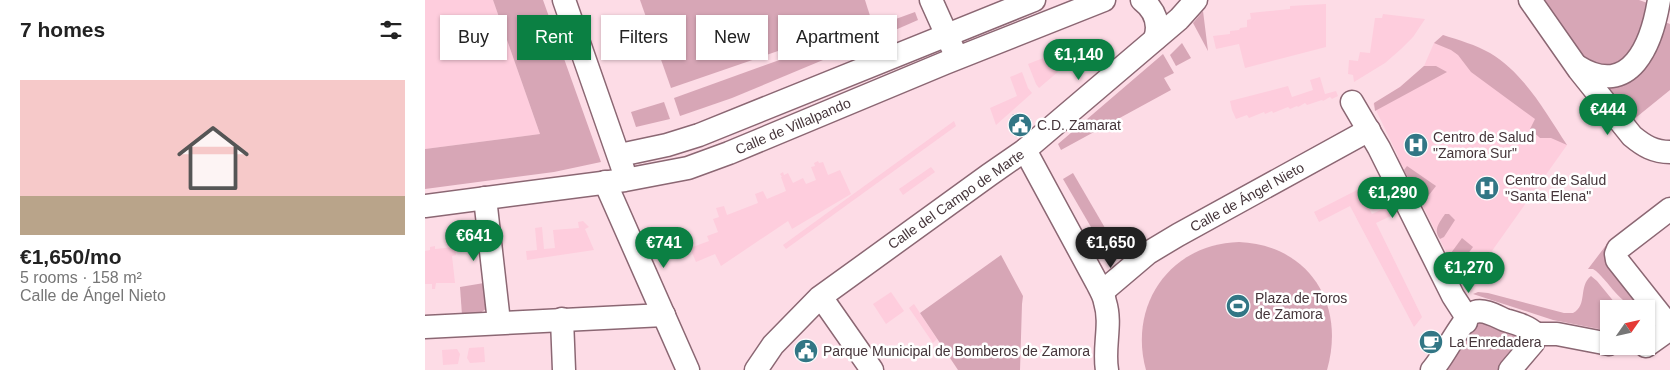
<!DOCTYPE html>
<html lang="en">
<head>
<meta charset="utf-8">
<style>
	:root { --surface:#fff; --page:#f6f6f6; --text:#222; --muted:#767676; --line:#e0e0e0; --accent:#0b8043 }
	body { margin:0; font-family:Helvetica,sans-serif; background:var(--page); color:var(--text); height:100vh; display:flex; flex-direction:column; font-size:19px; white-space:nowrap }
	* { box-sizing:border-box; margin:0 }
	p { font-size:16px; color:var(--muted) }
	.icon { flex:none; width:28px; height:28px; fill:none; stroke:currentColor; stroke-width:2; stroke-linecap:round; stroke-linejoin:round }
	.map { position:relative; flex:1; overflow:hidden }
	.details { display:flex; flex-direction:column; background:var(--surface); width:425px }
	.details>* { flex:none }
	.hud { position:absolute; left:15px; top:15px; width:475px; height:45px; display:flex; gap:10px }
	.needle { width:32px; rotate:56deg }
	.controls { position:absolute; left:1175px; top:300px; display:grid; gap:10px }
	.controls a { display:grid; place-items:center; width:55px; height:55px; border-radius:0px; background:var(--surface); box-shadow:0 1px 4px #0004; font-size:25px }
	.price { position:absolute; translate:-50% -42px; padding:0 11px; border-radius:18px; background:var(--accent); color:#fff; font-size:16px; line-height:32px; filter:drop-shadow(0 1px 2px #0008) }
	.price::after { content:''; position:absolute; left:50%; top:30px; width:15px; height:11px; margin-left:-8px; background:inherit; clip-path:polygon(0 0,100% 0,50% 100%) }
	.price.active { background:#222; color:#fff }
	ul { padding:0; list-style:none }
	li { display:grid; align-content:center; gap:10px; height:265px; padding:0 20px }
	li+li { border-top:1px solid var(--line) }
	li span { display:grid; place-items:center; height:155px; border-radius:0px; color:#555 }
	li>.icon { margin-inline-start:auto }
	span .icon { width:90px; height:90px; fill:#fffc; stroke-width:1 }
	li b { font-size:21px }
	h2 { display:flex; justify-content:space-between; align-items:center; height:60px; padding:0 20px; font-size:21px }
	.pill { padding:0 18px; border-radius:0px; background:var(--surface); box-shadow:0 1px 4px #0004; font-size:18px; line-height:45px }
	.pill.active { background:var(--accent); color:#fff }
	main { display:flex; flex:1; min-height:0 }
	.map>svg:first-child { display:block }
	.built { fill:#fecddd }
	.green { fill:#d7a6b6 }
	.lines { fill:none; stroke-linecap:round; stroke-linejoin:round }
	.minor-casing { stroke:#8b6773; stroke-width:25 }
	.minor { stroke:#fff; stroke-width:22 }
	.labels { text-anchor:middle; stroke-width:5; stroke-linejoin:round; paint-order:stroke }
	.poi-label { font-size:14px; fill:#45353a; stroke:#fff; text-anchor:start }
	.street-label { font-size:14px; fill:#45353a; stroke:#fff }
</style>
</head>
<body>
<main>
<section class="details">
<h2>7 homes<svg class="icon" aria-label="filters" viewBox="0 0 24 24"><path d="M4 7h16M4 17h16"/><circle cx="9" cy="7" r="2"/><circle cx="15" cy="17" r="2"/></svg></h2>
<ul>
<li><span style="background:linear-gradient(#f6c9c9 75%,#b9a48a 0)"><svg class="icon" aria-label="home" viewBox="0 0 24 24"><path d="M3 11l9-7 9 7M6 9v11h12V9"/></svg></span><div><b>€1,650/mo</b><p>5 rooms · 158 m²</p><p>Calle de Ángel Nieto</p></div></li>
</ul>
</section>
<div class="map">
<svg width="1245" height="370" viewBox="0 0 1245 370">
	<rect width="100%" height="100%" fill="#fddce6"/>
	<!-- built -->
	<g class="built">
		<path d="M0,0H68L115,134L0,149Z"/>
		<path d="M901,4V47L820,68L814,44L791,49L788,36L805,34V31L814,30L815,28L822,27V20L826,19L825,13L865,9V6Z"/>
		<path d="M958,14L1000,19L988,37L976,49L960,63L929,82L928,75L923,74L924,60L933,61L935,52L945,53L950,18H957Z"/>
		<path d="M1018,35L1058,50L1072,58L1085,69L1111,99L1142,145L1040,289L977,165L974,164L972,160L973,156L948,104L975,87L999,66L1009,43Z"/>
		<path d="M636,51L641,65L614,88L611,84L603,64Z"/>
		<path d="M597,72L603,88L607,93L571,125L565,108L592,96L585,77Z"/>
		<path d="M895,77L900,94L911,91L913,96L907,99L905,97L898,101L897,100L882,105L880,103L873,107L872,106L865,109L863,107L848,113L847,111L840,114L839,112L824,118L822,115L811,119L807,110L805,101L863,86L867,97L888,90L885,80Z"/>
		<path d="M529,121L531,126L361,249L358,245Z"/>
		<path d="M393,161L394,163L398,162L403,175L415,170L426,194L367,229L363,221L296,266L290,254L271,262L265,248L284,241L282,236L293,232L288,219L294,217L291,208L299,206L302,215L333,203L330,194L338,191L342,199L361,191L356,177H357L355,174L358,172L359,175L363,173L368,183L378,178L381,184L391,180L386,167L390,166L389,163Z"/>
		<path d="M506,167L510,172L478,195L474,189Z"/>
		<path d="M934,189L947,214L970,203L974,212L951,223L997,317L989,327L925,206L894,222L889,212Z"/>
		<path d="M158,221L164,227L160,229L169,250L102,260L101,251L112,250L110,228L117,227L119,249L130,248L128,230L154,228L153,222Z"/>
		<path d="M10,246V249L30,247L31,255L27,256L30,283H11L10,289H7V284H0V251L5,250V247Z"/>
		<path d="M466,292L479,311L461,324L448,304Z"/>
		<path d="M489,304L512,339L508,343L484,308Z"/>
		<path d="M59,347L60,362L45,363L42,358L44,348Z"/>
		<path d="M32,349L35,354L33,364L18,365L17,350Z"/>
	</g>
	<!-- green -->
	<g class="green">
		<path d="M68,0H118L176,162L129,172L0,189V149L115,134Z"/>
		<path d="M215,0H440L446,19L246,88Z"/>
		<path d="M1112,0H1214L1228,5L1221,30L1196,67L1161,65Z"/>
		<path d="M778,11L783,51L768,23Z"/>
		<path d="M490,12L493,20L461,34L457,24Z"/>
		<path d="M1235,20L1245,24V90L1203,124L1178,81Z"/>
		<path d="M449,26L453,37L307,98L255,116L249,98Z"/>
		<path d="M1018,35C1034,40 1051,45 1065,53C1100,74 1121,113 1142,145L1126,138H1115L1105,129L1110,119L1046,72L1033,55L1026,50L1009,43Z"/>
		<path d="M757,43L766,58L751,66L745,55Z"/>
		<path d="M738,54L749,73L739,78L746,90L636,150L633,144Z"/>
		<path d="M999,66H1011L1022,72L950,111L949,103L975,87Z"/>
		<path d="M239,102L245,119L211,127L206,112Z"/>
		<path d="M982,166L1011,186L997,204L979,170Z"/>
		<path d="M648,173L687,240L677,246L638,179Z"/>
		<path d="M1020,214H1024L1030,220L1019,237L1015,239C1008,230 1014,223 1020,214Z"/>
		<path d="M1037,238L1048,247L1036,263L1031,265L1027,263L1026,253Z"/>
		<path d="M814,242C884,245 921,304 902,370H721C703,305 745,244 814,242Z"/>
		<path d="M1182,244L1185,245L1221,309C1197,309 1187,285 1171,271L1168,269H1163Z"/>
		<path d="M576,255L598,296L597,304L595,370H533L495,313Z"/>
		<path d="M1166,276L1172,281L1190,303L1199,309H1184V331L1128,320L1048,294L1053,292L1063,293L1139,313H1148C1163,305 1153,286 1166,276Z"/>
		<path d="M59,283L61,309L55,313L37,315L35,287Z"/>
		<path d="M1049,319L1101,335L1078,370H1017Z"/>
	</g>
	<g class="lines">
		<!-- minor casing -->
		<g class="minor-casing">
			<g id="minor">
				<path d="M139,0L198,169"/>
				<path d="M506,0L528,49"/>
				<path d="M717,0C730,10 735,24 730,39"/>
				<path d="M1105,0L1154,70L1207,136C1219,146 1229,152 1245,152"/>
				<path d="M1152,66C1206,100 1227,43 1234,0"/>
				<path d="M927,102L954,148L1028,296L1039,313L1041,322"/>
				<path d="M600,150L672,283C675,289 679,295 680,302C687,324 678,347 682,370"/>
				<path d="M195,155L242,145L274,135L609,0"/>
				<path d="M180,182L263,370"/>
				<path d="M60,198L74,322"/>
				<path d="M0,206L200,180L263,168L304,153L520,63L679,0"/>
				<path d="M1245,209L1193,249L1191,254L1192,260L1245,327"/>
				<path d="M677,292L723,253L753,235L944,130"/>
				<path d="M396,297L447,370"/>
				<path d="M137,319L139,370"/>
				<path d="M0,327L239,315"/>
				<path d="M1111,334H1132L1184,344"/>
				<path d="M1221,346L1245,329"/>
				<path d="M331,370L348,345L394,298L564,175L600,150L754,19L771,0"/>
				<path d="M1007,370C1018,359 1039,315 1050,312C1059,309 1071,316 1080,320C1090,323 1103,326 1111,334"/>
				<path d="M1085,370L1108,343L1111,334"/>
			</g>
		</g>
		<!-- minor -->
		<use href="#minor" class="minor"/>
	</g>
	<!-- icons -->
	<defs>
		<g id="civic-disc" transform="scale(1.25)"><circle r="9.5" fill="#327685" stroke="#fff"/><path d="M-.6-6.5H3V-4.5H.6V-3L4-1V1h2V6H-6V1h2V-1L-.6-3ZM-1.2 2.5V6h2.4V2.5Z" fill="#fff"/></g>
		<g id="hospital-disc" transform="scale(1.25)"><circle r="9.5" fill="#327685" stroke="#fff"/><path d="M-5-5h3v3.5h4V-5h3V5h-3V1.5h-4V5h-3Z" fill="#fff"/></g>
		<g id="stadium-disc" transform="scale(1.25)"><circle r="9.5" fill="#327685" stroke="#fff"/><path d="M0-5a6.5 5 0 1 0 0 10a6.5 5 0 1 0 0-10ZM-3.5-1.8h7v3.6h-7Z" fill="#fff"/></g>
		<g id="cafe-disc" transform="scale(1.25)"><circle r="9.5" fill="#327685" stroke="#fff"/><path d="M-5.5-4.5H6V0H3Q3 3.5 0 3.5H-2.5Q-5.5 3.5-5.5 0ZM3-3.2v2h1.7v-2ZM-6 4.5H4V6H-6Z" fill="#fff"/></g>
	</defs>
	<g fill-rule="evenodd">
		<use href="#civic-disc" x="595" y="125"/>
		<use href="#hospital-disc" x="991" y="145"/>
		<use href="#hospital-disc" x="1062" y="188"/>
		<use href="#stadium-disc" x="813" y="306"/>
		<use href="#cafe-disc" x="1006" y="342"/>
		<use href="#civic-disc" x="381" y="351"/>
	</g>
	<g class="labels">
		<!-- poi labels -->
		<g class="poi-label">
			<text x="612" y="130">C.D. Zamarat</text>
			<text x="1008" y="142">Centro de Salud<tspan x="1008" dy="16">"Zamora Sur"</tspan></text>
			<text x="1080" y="185">Centro de Salud<tspan x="1080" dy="16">"Santa Elena"</tspan></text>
			<text x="830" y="303">Plaza de Toros<tspan x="830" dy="16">de Zamora</tspan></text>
			<text x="1024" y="347">La Enredadera</text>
			<text x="398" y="356">Parque Municipal de Bomberos de Zamora</text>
		</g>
		<!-- street labels -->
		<g class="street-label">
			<text transform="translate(368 126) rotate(-23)" y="5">Calle de Villalpando</text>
			<text transform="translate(822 197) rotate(-29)" y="5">Calle de Ángel Nieto</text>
			<text transform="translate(531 199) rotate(-35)" y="5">Calle del Campo de Marte</text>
		</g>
	</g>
</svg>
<div class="controls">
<a><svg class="needle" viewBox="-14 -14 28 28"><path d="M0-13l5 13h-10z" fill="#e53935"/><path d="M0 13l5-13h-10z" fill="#767676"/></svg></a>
</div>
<b class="price" style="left:654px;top:81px">€1,140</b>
<b class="price" style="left:1183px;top:136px">€444</b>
<b class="price" style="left:968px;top:219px">€1,290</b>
<b class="price" style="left:49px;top:262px">€641</b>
<b class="price" style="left:239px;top:269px">€741</b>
<b class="price active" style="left:686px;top:269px">€1,650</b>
<b class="price" style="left:1044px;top:294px">€1,270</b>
<div class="hud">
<a class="pill">Buy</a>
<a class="pill active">Rent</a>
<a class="pill">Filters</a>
<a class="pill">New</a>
<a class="pill">Apartment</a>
</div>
</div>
</main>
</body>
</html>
